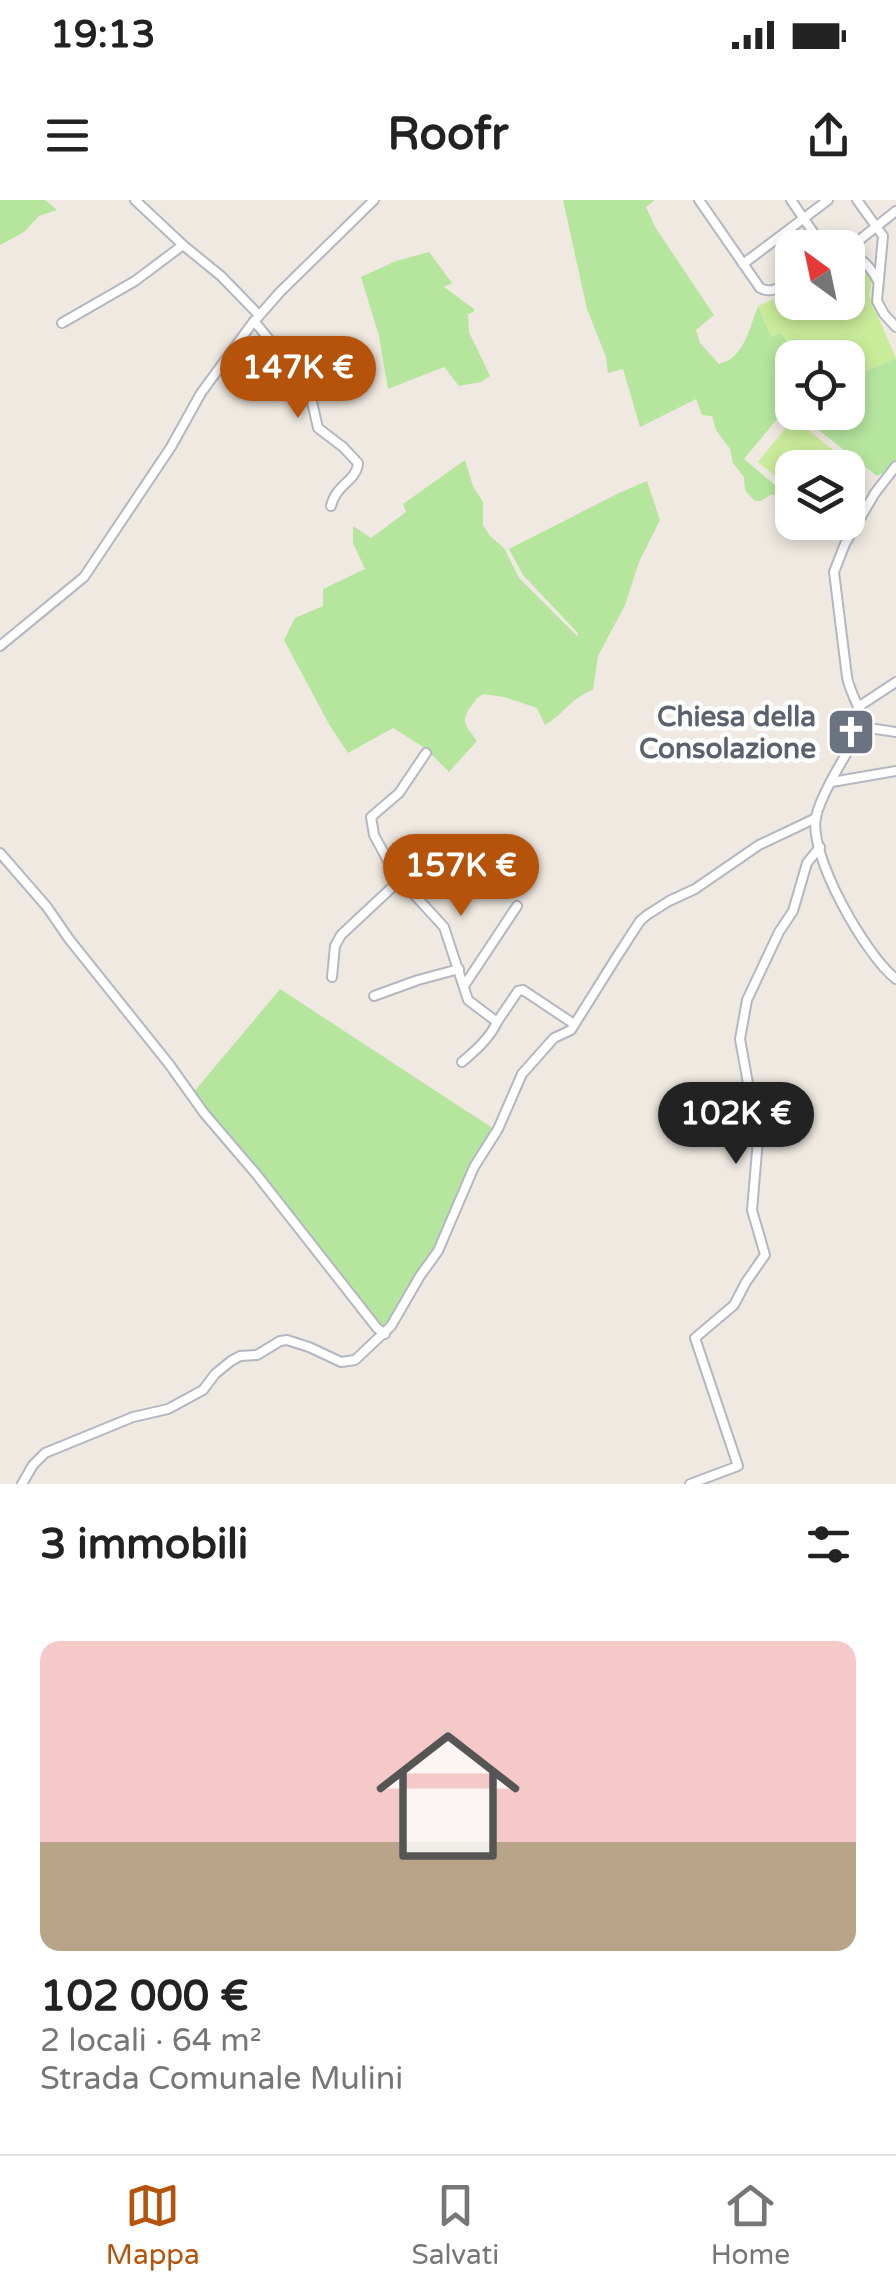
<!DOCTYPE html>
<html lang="it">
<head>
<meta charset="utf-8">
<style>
	:root { --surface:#fff; --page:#f2f2f2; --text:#222; --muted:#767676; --line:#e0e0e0; --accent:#b45309 }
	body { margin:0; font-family:"Varela Round",sans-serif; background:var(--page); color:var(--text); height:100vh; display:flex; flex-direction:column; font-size:38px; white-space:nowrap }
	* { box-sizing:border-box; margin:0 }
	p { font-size:32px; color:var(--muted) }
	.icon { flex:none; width:55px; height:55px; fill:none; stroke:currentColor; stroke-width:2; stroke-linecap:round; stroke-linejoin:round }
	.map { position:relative; height:1284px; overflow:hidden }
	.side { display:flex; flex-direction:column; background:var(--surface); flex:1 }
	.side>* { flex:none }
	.needle { width:65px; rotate:327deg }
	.controls { position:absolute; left:775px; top:30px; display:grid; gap:20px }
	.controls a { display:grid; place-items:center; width:90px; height:90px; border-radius:20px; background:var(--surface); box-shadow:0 5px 15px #0003; font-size:50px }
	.price { position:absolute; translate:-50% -85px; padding:0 22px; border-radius:35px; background:var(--accent); color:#fff; font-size:32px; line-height:65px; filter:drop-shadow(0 2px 5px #0008) }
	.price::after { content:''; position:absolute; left:50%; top:60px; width:30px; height:22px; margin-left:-15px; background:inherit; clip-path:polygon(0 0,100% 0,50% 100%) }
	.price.current { background:#222; color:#fff }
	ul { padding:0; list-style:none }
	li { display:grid; align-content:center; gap:20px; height:530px; padding:0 40px }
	li span { display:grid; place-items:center; height:310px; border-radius:20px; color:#555 }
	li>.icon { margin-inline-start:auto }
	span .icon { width:180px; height:180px; fill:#fffc; stroke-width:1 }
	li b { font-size:42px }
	h2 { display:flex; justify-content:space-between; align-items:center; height:120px; padding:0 40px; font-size:42px }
	.status { display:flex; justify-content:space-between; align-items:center; height:70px; padding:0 50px; background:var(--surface); direction:ltr }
	.status svg { height:28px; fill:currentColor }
	header { display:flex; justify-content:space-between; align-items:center; height:130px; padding:0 40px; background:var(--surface); font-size:45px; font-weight:700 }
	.tabs { display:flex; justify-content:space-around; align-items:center; height:140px; border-top:2px solid var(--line); background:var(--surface); font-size:28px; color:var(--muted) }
	.tabs a { display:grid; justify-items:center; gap:5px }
	.tabs .current { color:var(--accent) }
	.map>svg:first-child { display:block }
	.green { fill:#b6e59e }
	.pitch { fill:#c9ec9a }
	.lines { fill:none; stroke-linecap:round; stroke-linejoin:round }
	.minor-casing { stroke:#b4b7c1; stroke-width:12 }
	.minor { stroke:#fff; stroke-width:8 }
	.labels { text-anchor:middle; stroke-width:9; stroke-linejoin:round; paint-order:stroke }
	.worship-label { font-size:28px; font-weight:bold; fill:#5b616d; stroke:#fff; text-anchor:end }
</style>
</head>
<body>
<div class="status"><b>19:13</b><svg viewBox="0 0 49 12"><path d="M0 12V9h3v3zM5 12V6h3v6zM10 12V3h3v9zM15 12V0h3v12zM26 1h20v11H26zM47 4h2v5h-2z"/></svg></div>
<header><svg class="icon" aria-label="menu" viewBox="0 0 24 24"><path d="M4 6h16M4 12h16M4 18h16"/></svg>Roofr<svg class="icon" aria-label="share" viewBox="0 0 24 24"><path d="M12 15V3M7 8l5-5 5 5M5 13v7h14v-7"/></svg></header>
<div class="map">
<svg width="896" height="1284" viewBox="0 0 896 1284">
	<rect width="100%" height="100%" fill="#efe9e1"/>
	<!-- green -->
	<g class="green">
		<path d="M0,0H45L57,10L39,16L24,32L0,45Z"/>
		<path d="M563,0H655L646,7L655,27L714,115L696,130L700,143L719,164C744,158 749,129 758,106L771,136L781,133L787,141L797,138L805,157L792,158V209L788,206L744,259L788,296L770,295L761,301H755L749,295L745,290L744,277L733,263L730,249L716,230L712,216L702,215L696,199L640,227L623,169L608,173L606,157L587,109Z"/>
		<path d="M429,52L452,83L444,87L474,109V112L468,114L469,132L490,176L481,182L459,186L444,167L388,189L379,136L361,77L396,61Z"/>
		<path d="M896,158V260L886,272L877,276L797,213L848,212V179Z"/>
		<path d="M465,260L473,286L483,302V325L490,336L504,348L519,378L577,436L578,433L523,375L509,349L619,293L647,281L660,320L639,362L625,405L598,456L593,490C572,497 564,514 545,525L537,508L504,497L483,494C472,502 480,495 472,505C459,522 466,525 477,541L449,572L425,548L393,528L348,553L330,526L284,440L295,418L323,406V389L365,369L353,343V326L371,338L406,312L403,304Z"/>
		<path d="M280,789L494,929L490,938L487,936L485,939L487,942L436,1049L385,1130L379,1126L220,930L193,893Z"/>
	</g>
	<!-- pitch -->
	<g class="pitch">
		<path d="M848,57L859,64L865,74L868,73L872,81L869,96L896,158L848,179V158L805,157L797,138L786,141L781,133L771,136L758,106L773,99L775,104L782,101L780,92L792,82V102H848Z"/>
		<path d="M794,218L864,276L848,296V268H792V290L758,262Z"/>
	</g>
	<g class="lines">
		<!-- minor casing -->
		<g class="minor-casing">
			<g id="minor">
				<path d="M135,0L183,45L221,76L259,115"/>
				<path d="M699,0L760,88C774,95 781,85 792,77"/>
				<path d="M791,0L824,48"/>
				<path d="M857,0L883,36L877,101L884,114L896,127"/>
				<path d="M848,49L896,11"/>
				<path d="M848,53C863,58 871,68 878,81"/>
				<path d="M743,64L828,0"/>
				<path d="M254,121L292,167L312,202L318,228L343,247L358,263C357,281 336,284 331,306"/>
				<path d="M62,123L135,81L183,45"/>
				<path d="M0,446L84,377L171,247L201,193L251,125L280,92L374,0"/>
				<path d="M858,507L896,482"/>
				<path d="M862,527C849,550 821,593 816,617C808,655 866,756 896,779"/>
				<path d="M862,527C863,510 850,494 847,477L834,372L845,344L875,293L896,266"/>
				<path d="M862,527L896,532"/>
				<path d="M426,553L399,593L371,617L374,635L387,659L400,679L444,727L468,800L497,822L518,791L523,790L574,824"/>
				<path d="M832,582L896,571"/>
				<path d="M0,653L47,707L69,739L169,864L204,913L257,975L377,1128L385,1134"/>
				<path d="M332,777L335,746L341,735L432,650"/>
				<path d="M464,786L517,706"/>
				<path d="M374,796L418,780L459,769"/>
				<path d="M462,862C475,851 490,838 497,822"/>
				<path d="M22,1284L33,1265L45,1253L133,1217L168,1209L203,1190L215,1174L231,1161L240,1156L257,1155L280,1141L287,1140L309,1147L341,1162L355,1160L391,1126L420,1076L438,1051L474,967L498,929L522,874L554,838L571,830L616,758L640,721L647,715L669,701L695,689L759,645L816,618"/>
				<path d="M690,1284L738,1266L695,1138L734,1105L746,1082L765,1055L752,1010L759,928L753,911L740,839L747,800L779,732L793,711L807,663L820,647"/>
			</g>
		</g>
		<!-- minor -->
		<use href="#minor" class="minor"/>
	</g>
	<!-- icons -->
	<defs>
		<g id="church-square" transform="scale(2.5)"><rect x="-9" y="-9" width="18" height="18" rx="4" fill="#6b7280" stroke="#fff"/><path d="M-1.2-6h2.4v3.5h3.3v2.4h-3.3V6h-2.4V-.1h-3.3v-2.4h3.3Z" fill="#fff"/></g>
	</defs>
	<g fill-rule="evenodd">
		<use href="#church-square" x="851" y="532"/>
	</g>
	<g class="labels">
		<!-- worship labels -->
		<g class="worship-label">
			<text x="816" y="526">Chiesa della<tspan x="816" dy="32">Consolazione</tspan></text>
		</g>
	</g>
</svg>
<div class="controls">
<a><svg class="needle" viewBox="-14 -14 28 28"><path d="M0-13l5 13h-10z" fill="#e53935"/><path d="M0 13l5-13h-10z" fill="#767676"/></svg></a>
<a><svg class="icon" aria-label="locate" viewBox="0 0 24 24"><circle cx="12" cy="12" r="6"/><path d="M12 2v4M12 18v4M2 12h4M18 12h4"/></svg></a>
<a><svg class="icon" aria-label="layers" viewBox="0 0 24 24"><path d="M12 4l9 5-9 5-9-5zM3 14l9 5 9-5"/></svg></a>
</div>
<b class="price" style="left:298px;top:221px">147K €</b>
<b class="price" style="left:461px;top:719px">157K €</b>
<b class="price current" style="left:736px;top:967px">102K €</b>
</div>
<section class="side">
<h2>3 immobili<svg class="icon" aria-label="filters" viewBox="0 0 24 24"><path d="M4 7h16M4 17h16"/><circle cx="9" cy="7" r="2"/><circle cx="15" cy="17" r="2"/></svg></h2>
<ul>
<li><span style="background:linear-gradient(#f6c9c9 65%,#b9a48a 0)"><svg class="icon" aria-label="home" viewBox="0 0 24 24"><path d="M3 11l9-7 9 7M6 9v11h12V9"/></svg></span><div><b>102 000 €</b><p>2 locali · 64 m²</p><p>Strada Comunale Mulini</p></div></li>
</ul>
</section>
<nav class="tabs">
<a class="current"><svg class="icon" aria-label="map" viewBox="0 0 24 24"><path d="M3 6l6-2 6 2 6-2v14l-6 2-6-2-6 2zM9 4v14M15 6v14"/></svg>Mappa</a>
<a><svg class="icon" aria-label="saved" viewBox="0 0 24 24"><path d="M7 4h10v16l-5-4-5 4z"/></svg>Salvati</a>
<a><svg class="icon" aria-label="home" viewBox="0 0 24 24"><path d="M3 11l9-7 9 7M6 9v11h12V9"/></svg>Home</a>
</nav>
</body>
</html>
